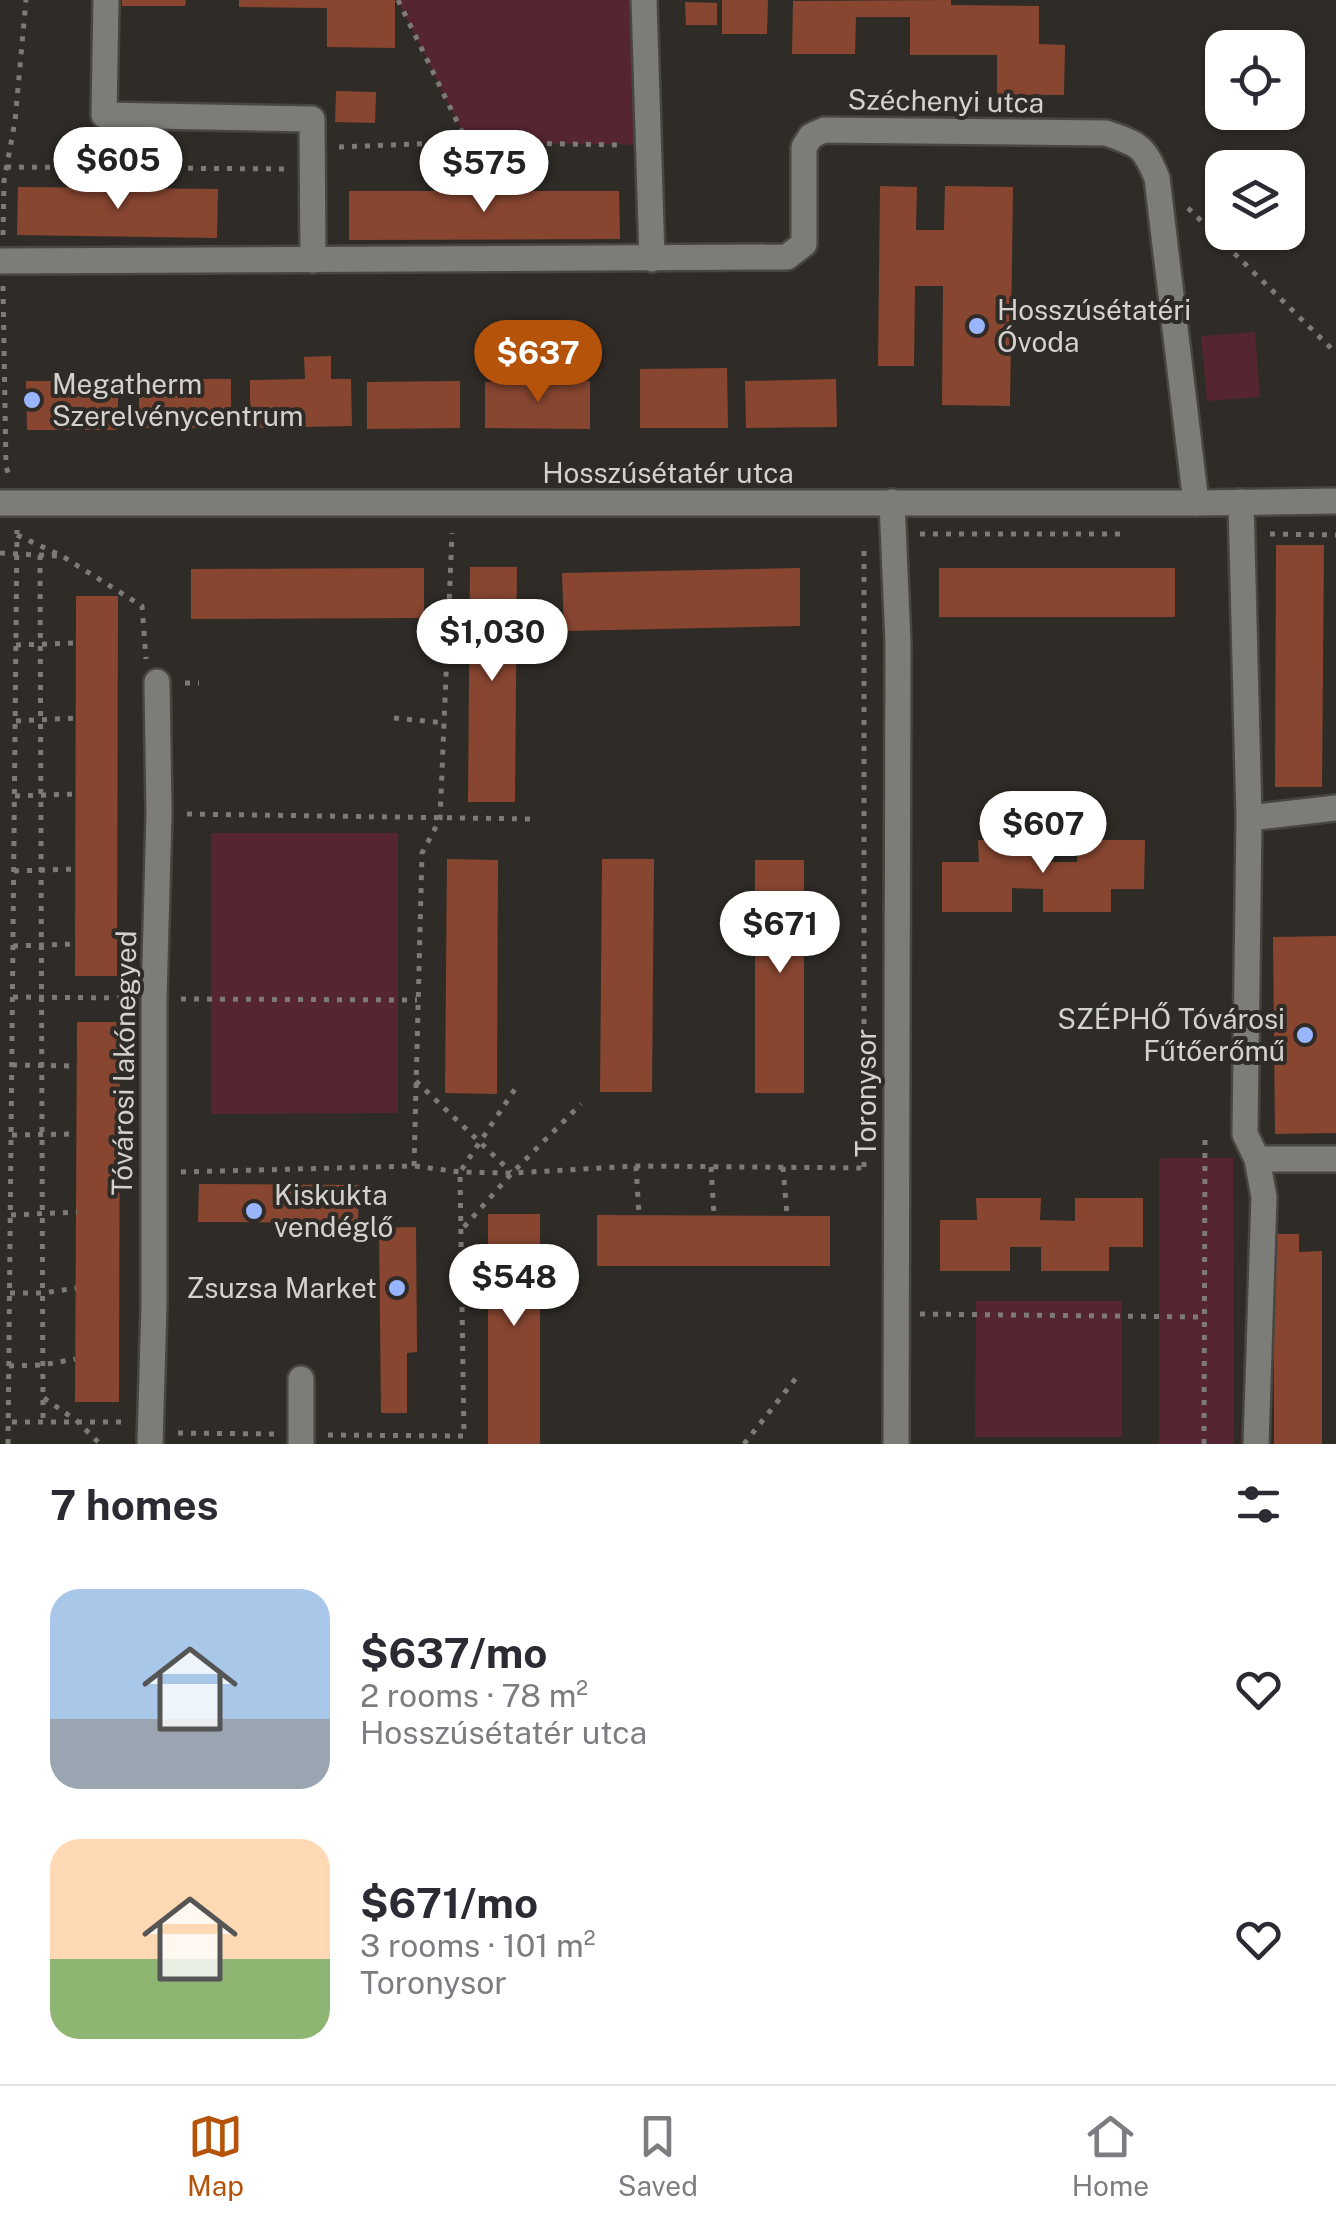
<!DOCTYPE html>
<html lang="en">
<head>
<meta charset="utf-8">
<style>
	:root { --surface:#fff; --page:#f7f7f7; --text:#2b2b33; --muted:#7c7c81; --line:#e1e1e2; --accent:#b45309 }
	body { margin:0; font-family:"Public Sans",sans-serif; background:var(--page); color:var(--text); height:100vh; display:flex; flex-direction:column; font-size:38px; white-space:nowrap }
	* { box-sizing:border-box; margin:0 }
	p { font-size:32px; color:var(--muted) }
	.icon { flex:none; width:55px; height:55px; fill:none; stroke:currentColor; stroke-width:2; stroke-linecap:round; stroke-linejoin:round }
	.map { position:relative; height:1444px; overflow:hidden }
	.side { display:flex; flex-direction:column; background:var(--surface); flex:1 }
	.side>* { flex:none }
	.tools { position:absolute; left:1205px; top:30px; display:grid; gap:20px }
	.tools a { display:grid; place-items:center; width:100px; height:100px; border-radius:20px; background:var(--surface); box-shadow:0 2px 8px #0004; font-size:50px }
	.price { position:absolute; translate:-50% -85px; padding:0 22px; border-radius:35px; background:#fff; color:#222; font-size:32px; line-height:65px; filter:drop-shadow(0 2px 5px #0008) }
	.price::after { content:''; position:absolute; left:50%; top:60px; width:30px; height:22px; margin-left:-15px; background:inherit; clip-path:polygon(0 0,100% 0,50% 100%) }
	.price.active { background:var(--accent); color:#fff }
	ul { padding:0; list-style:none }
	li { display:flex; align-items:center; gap:30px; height:250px; padding:0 50px }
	li span { display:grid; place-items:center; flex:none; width:280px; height:200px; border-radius:30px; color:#555 }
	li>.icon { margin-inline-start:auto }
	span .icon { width:120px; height:120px; fill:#fffc; stroke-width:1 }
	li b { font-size:42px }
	h2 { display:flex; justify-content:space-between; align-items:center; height:120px; padding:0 50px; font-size:42px }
	.dock { display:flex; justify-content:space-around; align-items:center; height:140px; border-top:2px solid var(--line); background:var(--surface); font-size:28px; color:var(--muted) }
	.dock a { display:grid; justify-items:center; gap:5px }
	.dock .active { color:var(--accent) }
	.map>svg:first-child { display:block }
	.green { fill:#552631 }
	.building { fill:#884631 }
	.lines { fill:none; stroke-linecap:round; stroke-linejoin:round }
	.minor-casing { stroke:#494642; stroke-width:30 }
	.path { stroke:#7d7a77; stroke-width:5; stroke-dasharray:5 8; stroke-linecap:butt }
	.minor { stroke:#7c7c79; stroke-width:25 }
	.poi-dot { fill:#99b5fd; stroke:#2f2b27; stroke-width:4 }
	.labels { text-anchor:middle; stroke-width:8; stroke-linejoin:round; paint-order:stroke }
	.street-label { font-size:28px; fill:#d4d2cf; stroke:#2f2b27 }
	.poi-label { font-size:28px; fill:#d4d2cf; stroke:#2f2b27; text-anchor:start }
</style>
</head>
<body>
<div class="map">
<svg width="1336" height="1444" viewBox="0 0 1336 1444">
	<rect width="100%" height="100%" fill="#2f2b27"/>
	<!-- green -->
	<g class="green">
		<path d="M398,0H644L650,145L467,142Z"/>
		<path d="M1255,332L1260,397L1207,401L1201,336Z"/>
		<path d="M211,833H398V1113L211,1114Z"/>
		<path d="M1159,1158H1233L1234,1444H1159Z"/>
		<path d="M976,1301H1122V1437H975Z"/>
	</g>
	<!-- building -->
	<g class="building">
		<path d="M122,0H186L185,6H122Z"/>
		<path d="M239,0H395V48L327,47V8L239,7Z"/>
		<path d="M722,0H768L767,34H722Z"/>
		<path d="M951,0V5L1039,6V44L1065,45L1064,95H997V55H910V17H856L855,54H792L793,1Z"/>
		<path d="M685,2L717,3V25H686Z"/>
		<path d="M336,91L376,92L375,123L335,122Z"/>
		<path d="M880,186L917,187L916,230H944L945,186L1013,187L1010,406L942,405L943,286H915L914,366H878Z"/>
		<path d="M18,187L218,189L217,238L17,235Z"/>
		<path d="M349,191H619L620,239L349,240Z"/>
		<path d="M331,356V379H351L352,426L250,428V380L305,379L304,357Z"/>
		<path d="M727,368L728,428H640V369Z"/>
		<rect x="139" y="379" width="92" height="49"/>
		<path d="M836,379L837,427L746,428L745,381Z"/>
		<path d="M26,381H118V430H27Z"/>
		<path d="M460,381V428L367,429V382Z"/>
		<path d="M590,381V429L485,428V382Z"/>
		<path d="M1276,545H1324L1322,787H1275Z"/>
		<path d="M470,567H517L515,802H468Z"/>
		<path d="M424,568V618L191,619V569Z"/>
		<path d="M800,568V626L564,631L562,573Z"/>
		<rect x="939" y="568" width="236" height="49"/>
		<path d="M76,596H118L117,976H75Z"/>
		<path d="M978,840H1043V862H1077V840H1145L1144,889H1111V912H1043V889L1012,888V912H942V862H979Z"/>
		<path d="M447,859L498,860L497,1094L445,1093Z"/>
		<path d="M602,859H654L652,1092H600Z"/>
		<rect x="755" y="860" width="49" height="233"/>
		<path d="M1336,936V1133L1275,1134L1273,937Z"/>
		<path d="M77,1022H120L119,1402H75Z"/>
		<path d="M199,1184L359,1185L358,1223L198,1222Z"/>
		<path d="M976,1198H1041L1040,1220L1075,1221V1198H1143V1247H1109V1271H1041V1247H1010V1271H940V1220H977Z"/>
		<rect x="488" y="1214" width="52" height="230"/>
		<path d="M597,1215L830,1216V1266H597Z"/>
		<path d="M416,1227L417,1352L407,1353V1413H381L379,1228Z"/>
		<path d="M1274,1234H1299V1252L1322,1251V1444H1274Z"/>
	</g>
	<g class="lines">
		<!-- minor casing -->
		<g class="minor-casing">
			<g id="minor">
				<path d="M106,0L104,115L312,119L313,260"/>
				<path d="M644,0L652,259"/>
				<path d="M0,261L787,257L804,244V147L811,136L824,130L1106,133C1140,145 1143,145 1157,178L1196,503"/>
				<path d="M892,502L898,643L896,1444"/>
				<path d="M1241,502L1249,818L1245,1134L1257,1159L1264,1197L1256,1444"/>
				<path d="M0,503H1196L1336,501"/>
				<path d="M1249,818L1336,808"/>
				<path d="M1257,1159H1336"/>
				<path d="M150,1444L154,1304V999L159,814L157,682"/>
				<path d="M301,1444V1379"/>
			</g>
		</g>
		<!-- path -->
		<g class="path">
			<path d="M398,0L467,142"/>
			<path d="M339,147L467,142L623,145"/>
			<path d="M6,167L288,169"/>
			<path d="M1188,208L1336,353"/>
			<path d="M3,235L4,181L15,121L26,0"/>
			<path d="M3,286L6,467L9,475"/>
			<path d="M920,534H1124"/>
			<path d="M1270,534L1336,535"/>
			<path d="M17,535L62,556L142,606L146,659"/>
			<path d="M864,551V1168"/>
			<path d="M0,553L57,556"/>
			<path d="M40,555L43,1421"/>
			<path d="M16,645L76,643"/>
			<path d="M185,683H199"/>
			<path d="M394,718L445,723"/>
			<path d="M16,721L76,718"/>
			<path d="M15,796L76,794"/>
			<path d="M187,814L530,819"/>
			<path d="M14,871L76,869"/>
			<path d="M13,946L75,944"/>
			<path d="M13,997L130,998"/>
			<path d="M181,999L417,1000"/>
			<path d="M12,1065L77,1066"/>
			<path d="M416,1081L511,1172"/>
			<path d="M12,1135L76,1134"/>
			<path d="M414,1166L422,853L440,819L452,533"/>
			<path d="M636,1166L639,1215"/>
			<path d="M711,1167L714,1215"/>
			<path d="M783,1167L787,1215"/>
			<path d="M181,1172L414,1166L460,1172L512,1173L636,1166L869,1168"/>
			<path d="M11,1215L77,1212"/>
			<path d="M464,1227L512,1173L581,1104"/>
			<path d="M10,1293H43L76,1288"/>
			<path d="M920,1314L1204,1317"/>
			<path d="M9,1366L43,1365L75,1359"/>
			<path d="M44,1398L77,1421L100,1444"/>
			<path d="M12,1422H124"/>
			<path d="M178,1433L277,1434"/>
			<path d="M328,1435L464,1436L460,1172L517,1086"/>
			<path d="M8,1444L17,530"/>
			<path d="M744,1444L800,1373"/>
			<path d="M1204,1444L1205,1134"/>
		</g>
		<!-- minor -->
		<use href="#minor" class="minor"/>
	</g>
	<!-- markers -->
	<g class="poi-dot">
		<circle cx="977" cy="326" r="10"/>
		<circle cx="32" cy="400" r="10"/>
		<circle cx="1305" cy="1035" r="10"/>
		<circle cx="254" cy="1211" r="10"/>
		<circle cx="397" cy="1288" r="10"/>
	</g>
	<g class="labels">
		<!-- street labels -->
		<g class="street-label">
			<text transform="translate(946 101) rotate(1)" y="10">Széchenyi utca</text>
			<text x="668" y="483">Hosszúsétatér utca</text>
			<text transform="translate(124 1063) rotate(-89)" y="10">Tóvárosi lakónegyed</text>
			<text transform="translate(866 1093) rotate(-90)" y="10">Toronysor</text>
		</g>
		<!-- poi labels -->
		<g class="poi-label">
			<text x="997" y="320">Hosszúsétatéri<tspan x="997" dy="32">Óvoda</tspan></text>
			<text x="52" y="394">Megatherm<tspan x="52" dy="32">Szerelvénycentrum</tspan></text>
			<text x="1285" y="1029" text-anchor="end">SZÉPHŐ Tóvárosi<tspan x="1285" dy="32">Fűtőerőmű</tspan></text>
			<text x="274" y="1205">Kiskukta<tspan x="274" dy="32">vendéglő</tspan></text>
			<text x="377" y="1298" text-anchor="end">Zsuzsa Market</text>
		</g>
	</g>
</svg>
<div class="tools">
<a><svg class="icon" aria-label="locate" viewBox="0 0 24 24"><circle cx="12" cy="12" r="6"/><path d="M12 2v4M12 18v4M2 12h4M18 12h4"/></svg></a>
<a><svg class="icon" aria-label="layers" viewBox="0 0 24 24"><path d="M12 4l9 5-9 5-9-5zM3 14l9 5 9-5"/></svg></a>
</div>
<b class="price" style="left:118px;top:212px">$605</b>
<b class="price" style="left:484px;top:215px">$575</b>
<b class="price active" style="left:538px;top:405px">$637</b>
<b class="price" style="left:492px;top:684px">$1,030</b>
<b class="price" style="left:1043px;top:876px">$607</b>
<b class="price" style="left:780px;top:976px">$671</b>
<b class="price" style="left:514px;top:1329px">$548</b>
</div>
<section class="side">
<h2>7 homes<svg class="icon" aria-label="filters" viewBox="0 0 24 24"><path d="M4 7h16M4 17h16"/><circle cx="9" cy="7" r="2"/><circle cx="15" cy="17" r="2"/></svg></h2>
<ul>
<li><span style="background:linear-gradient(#a9c7e8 65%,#9aa5b1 0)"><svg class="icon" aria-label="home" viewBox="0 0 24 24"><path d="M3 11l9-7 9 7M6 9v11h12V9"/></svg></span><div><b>$637/mo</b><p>2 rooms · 78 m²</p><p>Hosszúsétatér utca</p></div><svg class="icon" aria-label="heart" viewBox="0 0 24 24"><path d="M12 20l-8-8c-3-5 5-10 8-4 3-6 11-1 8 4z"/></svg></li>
<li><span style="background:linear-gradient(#ffd9b3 60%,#8fb573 0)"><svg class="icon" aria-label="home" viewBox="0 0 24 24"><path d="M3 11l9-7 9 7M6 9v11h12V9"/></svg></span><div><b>$671/mo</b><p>3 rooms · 101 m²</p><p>Toronysor</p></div><svg class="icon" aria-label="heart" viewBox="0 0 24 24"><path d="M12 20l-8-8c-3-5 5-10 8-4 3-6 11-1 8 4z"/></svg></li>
</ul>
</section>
<nav class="dock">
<a class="active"><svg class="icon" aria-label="map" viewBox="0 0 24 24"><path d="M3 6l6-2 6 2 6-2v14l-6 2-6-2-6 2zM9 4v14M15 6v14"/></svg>Map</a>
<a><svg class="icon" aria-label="saved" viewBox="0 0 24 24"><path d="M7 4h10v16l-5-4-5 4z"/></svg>Saved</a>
<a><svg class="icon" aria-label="home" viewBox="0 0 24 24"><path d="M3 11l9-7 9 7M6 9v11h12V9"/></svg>Home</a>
</nav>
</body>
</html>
